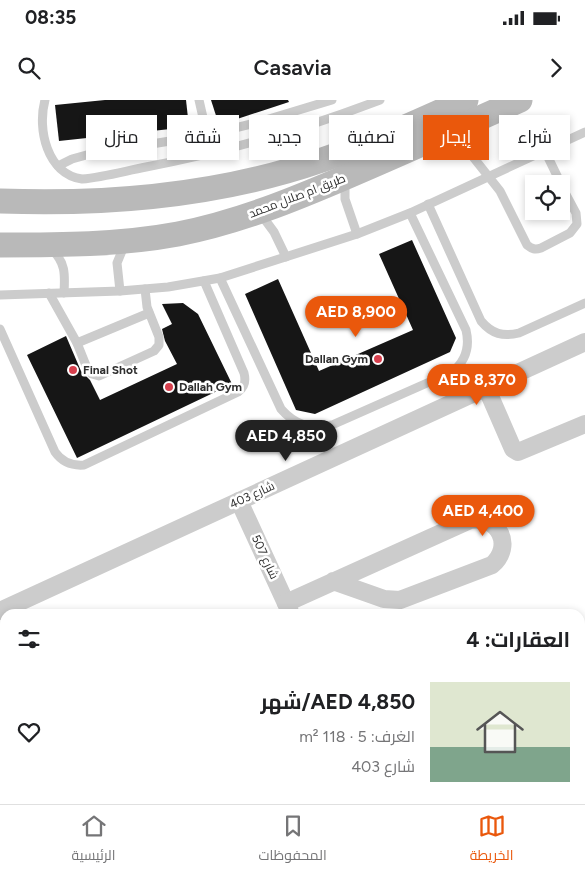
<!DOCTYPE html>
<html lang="ar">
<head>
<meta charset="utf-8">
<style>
	:root { --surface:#fff; --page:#f6f6f6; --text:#202124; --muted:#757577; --line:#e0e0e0; --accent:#ea580c }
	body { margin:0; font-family:Figtree,Cairo,sans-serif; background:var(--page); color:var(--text); direction:rtl; height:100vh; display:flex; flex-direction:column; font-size:19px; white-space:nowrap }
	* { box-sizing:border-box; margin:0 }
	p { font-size:16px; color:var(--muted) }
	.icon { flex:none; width:28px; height:28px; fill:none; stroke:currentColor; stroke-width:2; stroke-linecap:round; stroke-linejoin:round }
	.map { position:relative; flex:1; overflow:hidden; direction:ltr }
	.panel { position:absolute; left:0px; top:509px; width:585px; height:196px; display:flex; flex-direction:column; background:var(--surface); border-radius:15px 15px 0 0; box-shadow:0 2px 8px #0003; direction:rtl }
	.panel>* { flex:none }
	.hud { position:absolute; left:15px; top:15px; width:555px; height:45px; direction:rtl; display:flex; gap:10px }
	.buttons { position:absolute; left:525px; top:75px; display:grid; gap:10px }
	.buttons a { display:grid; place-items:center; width:45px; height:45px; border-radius:0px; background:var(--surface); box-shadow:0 2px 8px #0003; font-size:25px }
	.price { position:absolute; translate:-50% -42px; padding:0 11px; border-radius:18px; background:var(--accent); color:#fff; font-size:16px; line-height:32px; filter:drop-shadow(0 1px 2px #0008) }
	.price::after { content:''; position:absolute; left:50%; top:30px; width:15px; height:11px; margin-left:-8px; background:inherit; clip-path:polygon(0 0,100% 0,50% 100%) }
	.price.current { background:#222; color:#fff }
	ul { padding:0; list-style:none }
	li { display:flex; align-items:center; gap:15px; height:125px; padding:0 15px }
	li span { display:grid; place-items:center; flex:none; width:140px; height:100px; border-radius:0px; color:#555 }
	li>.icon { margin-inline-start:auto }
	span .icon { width:60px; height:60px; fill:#fffc; stroke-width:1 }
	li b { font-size:21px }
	h2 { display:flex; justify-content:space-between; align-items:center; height:60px; padding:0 15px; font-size:21px }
	.pill { padding:0 18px; border-radius:0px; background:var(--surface); box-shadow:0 2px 8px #0003; font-size:18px; line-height:45px }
	.pill.current { background:var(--accent); color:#fff }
	.status { display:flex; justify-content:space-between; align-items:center; height:35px; padding:0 25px; background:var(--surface); direction:ltr }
	.status svg { height:14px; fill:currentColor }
	header { display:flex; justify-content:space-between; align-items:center; height:65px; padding:0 15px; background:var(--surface); font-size:22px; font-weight:600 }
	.tabs { display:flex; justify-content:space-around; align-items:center; height:70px; border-top:1px solid var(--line); background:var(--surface); font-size:14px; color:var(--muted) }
	.tabs a { display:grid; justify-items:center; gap:2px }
	.tabs .current { color:var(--accent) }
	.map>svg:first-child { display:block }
	.building { fill:#161616 }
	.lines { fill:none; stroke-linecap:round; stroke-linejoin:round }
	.lane { stroke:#ccc; stroke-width:9 }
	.street { stroke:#ccc; stroke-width:18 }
	.secondary { stroke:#b9b9b9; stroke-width:25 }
	.poi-dot { fill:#d7404e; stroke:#fff; stroke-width:2 }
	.labels { text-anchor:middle; stroke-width:5; stroke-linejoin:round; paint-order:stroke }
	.street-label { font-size:12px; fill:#2f2f2f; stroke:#fff }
	.poi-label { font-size:12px; font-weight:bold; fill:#2f2f2f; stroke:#fff; text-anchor:start }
</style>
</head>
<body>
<div class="status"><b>08:35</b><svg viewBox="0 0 49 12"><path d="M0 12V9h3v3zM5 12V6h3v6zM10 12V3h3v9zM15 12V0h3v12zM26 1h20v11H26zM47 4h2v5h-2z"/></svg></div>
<header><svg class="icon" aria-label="forward" viewBox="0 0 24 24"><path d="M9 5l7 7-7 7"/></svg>Casavia<svg class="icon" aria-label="search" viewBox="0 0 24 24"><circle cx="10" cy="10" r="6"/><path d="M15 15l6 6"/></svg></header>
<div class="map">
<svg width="585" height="704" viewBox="0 0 585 704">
	<rect width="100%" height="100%" fill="#fff"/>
	<!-- building -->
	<g class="building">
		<path d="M105,0H186L189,27L59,41L55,5Z"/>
		<path d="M211,0H288L289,2L219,25Z"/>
		<path d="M412,140L456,238L450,252L315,314L296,310L245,194L278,179L319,271L413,230L379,154Z"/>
		<path d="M183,203L198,214L232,284L77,358L27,255L66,236L81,271L90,280L100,300L177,264L165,241L162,229L172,224L162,204Z"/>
	</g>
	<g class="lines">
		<!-- lane -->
		<g class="lane">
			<path d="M45,0C37,29 47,74 82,79C104,77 125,71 146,67C226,52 304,29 380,0"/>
			<path d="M199,0L207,35"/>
			<path d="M454,33L500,91L527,145C532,149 535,150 541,148L570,133L577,124L576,113L561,85"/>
			<path d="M545,51L561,84"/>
			<path d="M58,66L72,59L90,54L207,35L259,22L332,0"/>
			<path d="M345,81V99L357,134"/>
			<path d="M428,104L481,221C492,234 503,237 519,233L585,203"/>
			<path d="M260,113L274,132L286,157"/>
			<path d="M51,149C66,162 65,175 64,193"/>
			<path d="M220,178L281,309C295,325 311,330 332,325L452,272C466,261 470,247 466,230L410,113"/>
			<path d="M120,191L117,163L124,146"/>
			<path d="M49,193L77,243L87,268L92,274L99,276L154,251L159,245V237L147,207L145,189"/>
			<path d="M0,195L120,191L168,187L220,178L357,134L410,113L585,32"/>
			<path d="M0,229L55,352C62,362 71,366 84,365L238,292C245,287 246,281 244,273L204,181"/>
			<path d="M77,243L149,213"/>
		</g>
		<!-- street -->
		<g class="street">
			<path d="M486,287L513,349L518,352L585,324"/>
			<path d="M239,401L290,512"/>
			<path d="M286,503L470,420C499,415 514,446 492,465L400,500L384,499L333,481"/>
			<path d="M0,511L585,242"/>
			<path d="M580,675L585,686"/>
			<path d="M377,700L378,704"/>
			<path d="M454,700L456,704"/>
			<path d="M329,704L337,700"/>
		</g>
		<!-- secondary -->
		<g class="secondary">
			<path d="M0,101C109,105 218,96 322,60C372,43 419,21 466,0"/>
			<path d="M0,145C60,145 119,145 178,134C244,121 305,95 367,68C418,46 469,23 520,0"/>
		</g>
	</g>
	<!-- markers -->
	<g class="poi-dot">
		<circle cx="378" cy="259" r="5"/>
		<circle cx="73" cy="270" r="5"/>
		<circle cx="169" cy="287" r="5"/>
	</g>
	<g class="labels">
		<!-- street labels -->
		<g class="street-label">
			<text transform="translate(297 96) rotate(-21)" y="4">طريق ام صلال محمد</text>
			<text transform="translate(252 395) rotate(-25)" y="4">شارع 403</text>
			<text transform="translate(265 457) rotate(65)" y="4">شارع 507</text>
		</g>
		<!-- poi labels -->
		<g class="poi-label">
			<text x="368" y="263" text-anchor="end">Dallan Gym</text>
			<text x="83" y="274">Final Shot</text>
			<text x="179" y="291">Dallah Gym</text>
		</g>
	</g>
</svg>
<div class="buttons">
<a><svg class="icon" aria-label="locate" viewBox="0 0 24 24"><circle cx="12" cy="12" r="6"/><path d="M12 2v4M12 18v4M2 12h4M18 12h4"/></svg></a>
</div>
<b class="price" style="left:356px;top:238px">AED 8,900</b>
<b class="price" style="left:477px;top:306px">AED 8,370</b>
<b class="price current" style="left:286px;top:362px">AED 4,850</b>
<b class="price" style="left:483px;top:437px">AED 4,400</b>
<div class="hud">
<a class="pill">شراء</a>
<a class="pill current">إيجار</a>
<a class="pill">تصفية</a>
<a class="pill">جديد</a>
<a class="pill">شقة</a>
<a class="pill">منزل</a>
</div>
<section class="panel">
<h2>العقارات: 4<svg class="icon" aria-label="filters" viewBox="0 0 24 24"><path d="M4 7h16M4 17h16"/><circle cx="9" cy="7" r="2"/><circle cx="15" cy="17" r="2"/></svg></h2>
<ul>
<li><span style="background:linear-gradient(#dfe7d0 65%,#7fa58c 0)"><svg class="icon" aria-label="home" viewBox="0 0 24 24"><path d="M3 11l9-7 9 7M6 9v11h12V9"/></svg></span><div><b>AED 4,850/شهر</b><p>الغرف: 5 · 118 m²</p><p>شارع 403</p></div><svg class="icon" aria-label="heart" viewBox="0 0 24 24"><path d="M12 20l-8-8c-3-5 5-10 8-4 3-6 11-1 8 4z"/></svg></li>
</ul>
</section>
</div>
<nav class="tabs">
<a class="current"><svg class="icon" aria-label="map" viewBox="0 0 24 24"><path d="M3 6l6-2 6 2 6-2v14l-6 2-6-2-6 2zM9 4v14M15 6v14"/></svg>الخريطة</a>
<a><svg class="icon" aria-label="saved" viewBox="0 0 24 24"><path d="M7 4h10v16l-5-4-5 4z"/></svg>المحفوظات</a>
<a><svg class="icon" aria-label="home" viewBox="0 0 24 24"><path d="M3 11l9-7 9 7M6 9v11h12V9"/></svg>الرئيسية</a>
</nav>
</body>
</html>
